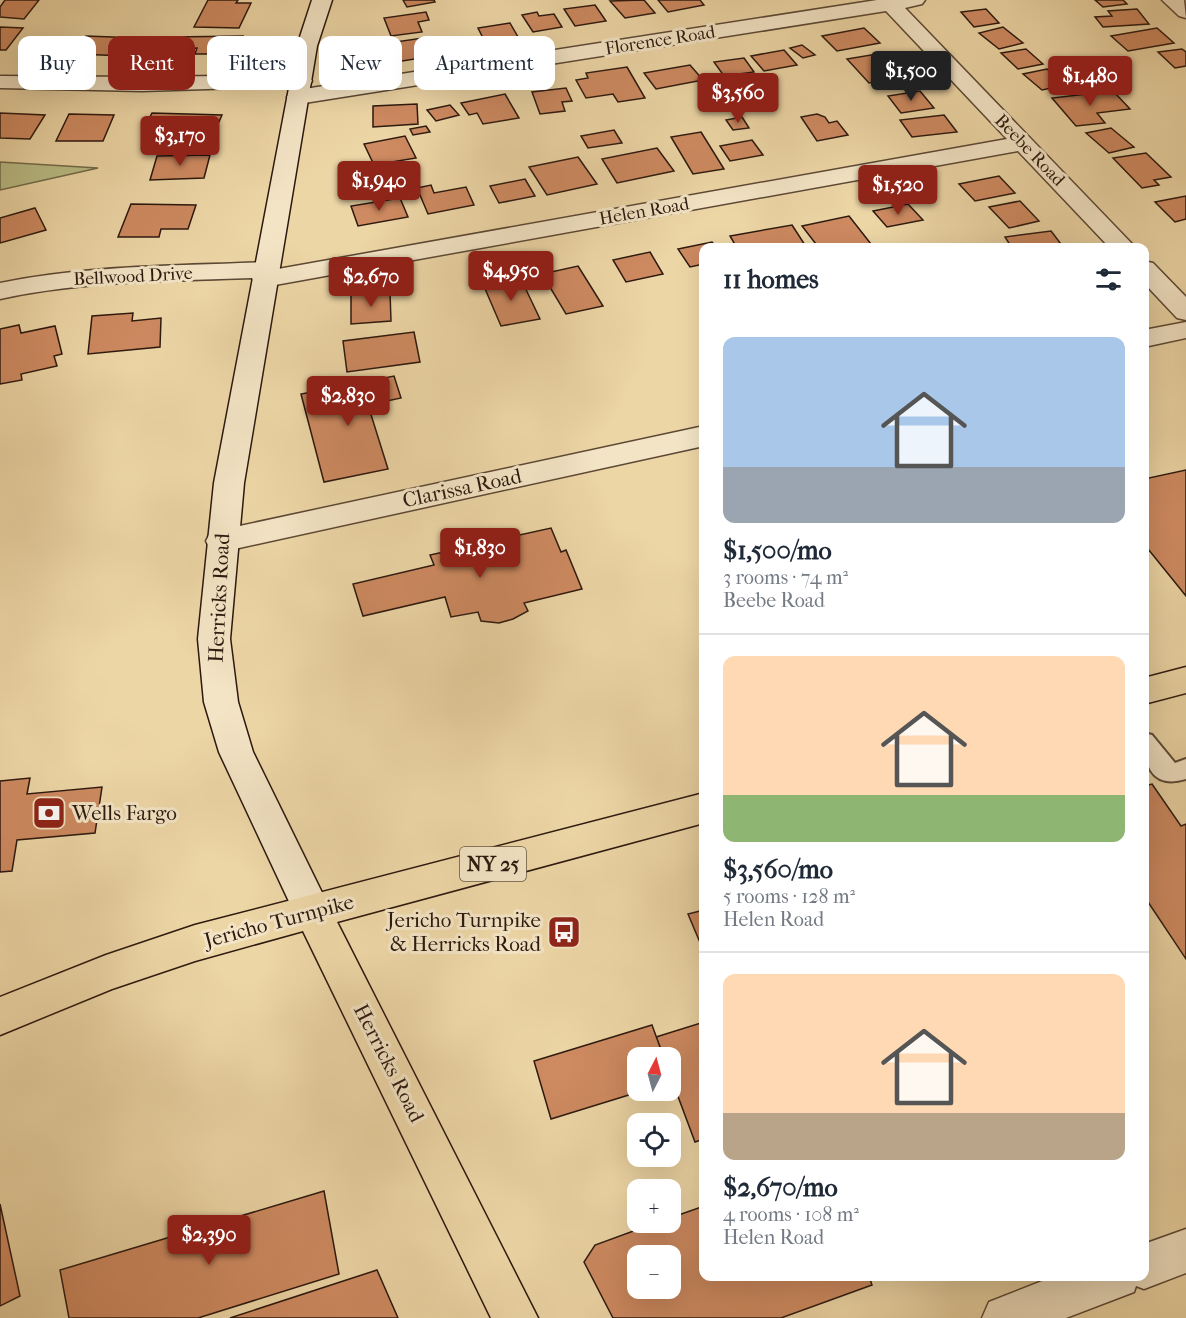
<!DOCTYPE html>
<html lang="en">
<head>
<meta charset="utf-8">
<style>
	:root { --surface:#fff; --page:#f2f2f3; --text:#1f2937; --muted:#747a83; --line:#e0e1e3; --accent:#8f2418 }
	body { margin:0; font-family:"IM FELL French Canon",serif; background:var(--page); color:var(--text); height:100vh; display:flex; flex-direction:column; font-size:22px; white-space:nowrap }
	* { box-sizing:border-box; margin:0 }
	p { font-size:20px; color:var(--muted) }
	.icon { flex:none; width:33px; height:33px; fill:none; stroke:currentColor; stroke-width:2; stroke-linecap:round; stroke-linejoin:round }
	.map { position:relative; flex:1; overflow:hidden }
	.details { position:absolute; left:699px; top:243px; width:450px; height:1038px; display:flex; flex-direction:column; background:var(--surface); border-radius:12px; box-shadow:0 6px 24px #0002 }
	.details>* { flex:none }
	.banner { position:absolute; left:18px; top:36px; width:570px; height:54px; display:flex; gap:12px }
	.needle { width:39px; rotate:6deg }
	.buttons { position:absolute; left:627px; top:1047px; display:grid; gap:12px }
	.buttons a { display:grid; place-items:center; width:54px; height:54px; border-radius:12px; background:var(--surface); box-shadow:0 6px 24px #0002; font-size:30px }
	.price { position:absolute; translate:-50% -51px; padding:0 14px; border-radius:6px; background:var(--accent); color:#fff; font-size:20px; line-height:39px; filter:drop-shadow(0 2px 3px #0008) }
	.price::after { content:''; position:absolute; left:50%; top:36px; width:18px; height:14px; margin-left:-9px; background:inherit; clip-path:polygon(0 0,100% 0,50% 100%) }
	.price.on { background:#222; color:#fff }
	ul { padding:0; list-style:none }
	li { display:grid; align-content:center; gap:12px; height:318px; padding:0 24px }
	li+li { border-top:2px solid var(--line) }
	li span { display:grid; place-items:center; height:186px; border-radius:12px; color:#555 }
	li>.icon { margin-inline-start:auto }
	span .icon { width:108px; height:108px; fill:#fffc; stroke-width:1 }
	li b { font-size:26px }
	h2 { display:flex; justify-content:space-between; align-items:center; height:72px; padding:0 24px; font-size:26px }
	.tag { padding:0 21px; border-radius:12px; background:var(--surface); box-shadow:0 6px 24px #0002; font-size:21px; line-height:54px }
	.tag.on { background:var(--accent); color:#fff }
	.map>svg:first-child { display:block }
	.green { fill:#b9bd86; stroke:#726b4a; stroke-width:1.5 }
	.building { fill:#ce8a61; stroke:#2c190f; stroke-width:1.5; fill-rule:evenodd }
	.lines { fill:none; stroke-linecap:round; stroke-linejoin:round }
	.service-casing { stroke:#5c4835; stroke-width:4 }
	.minor-casing { stroke:#5c4835; stroke-width:3 }
	.secondary-casing { stroke:#2c190f; stroke-width:3 }
	.primary-casing { stroke:#2c190f; stroke-width:3 }
	.service { fill:#f3e4c5; fill-rule:evenodd }
	.minor { fill:#f3e4c5; fill-rule:evenodd }
	.secondary { fill:#f3e4c5; fill-rule:evenodd }
	.primary { fill:#edd6a6; fill-rule:evenodd }
	.labels { text-anchor:middle; stroke-width:6; stroke-linejoin:round; paint-order:stroke }
	.far-street-label { font-size:18px; fill:#2c190f; stroke:#f3e4c5 }
	.shield { fill:#f3e4c5; stroke:#685646; stroke-width:1.5 }
	.shield-label { font-size:20px; font-weight:bold; fill:#2c190f }
	.street-label { font-size:21px; fill:#2c190f; stroke:#f3e4c5 }
	.poi-label { font-size:21px; fill:#2c190f; stroke:#f3e4c5; text-anchor:start }
</style>
</head>
<body>
<div class="map">
<svg width="1186" height="1318" viewBox="0 0 1186 1318">
	<rect width="100%" height="100%" fill="#edd6a6"/>
	<filter id="stains"><feTurbulence type="fractalNoise" baseFrequency=".00333" numOctaves="4"/><feColorMatrix values="0 0 0 0 .2 0 0 0 0 .09 0 0 0 0 .02 0 0 0 .5 -.17"/></filter>
	<radialGradient id="worn" r=".72"><stop offset=".6" stop-color="#630" stop-opacity="0"/><stop offset="1" stop-color="#630" stop-opacity=".3"/></radialGradient>
	<!-- green -->
	<path class="green" d="M0,162L98,168L0,190Z"/>
	<!-- building -->
	<g class="building">
		<path d="M5,0H39L24,19L0,17V7Z"/>
		<path d="M208,0H238L236,3H251L239,28L194,27Z"/>
		<path d="M403,0H434L435,2L407,7Z"/>
		<path d="M644,0L655,13L625,18L610,1Z"/>
		<path d="M658,0H700L704,5L668,12Z"/>
		<path d="M1095,0H1123L1127,4L1103,7Z"/>
		<path d="M595,5L606,21L575,26L564,9Z"/>
		<path d="M986,9L999,23L974,27L961,12Z"/>
		<path d="M1137,9L1149,24L1103,27L1095,17L1112,16L1108,11Z"/>
		<path d="M426,12L429,20L418,22L422,32L391,36L384,18Z"/>
		<path d="M537,12L539,16L554,14L562,27L533,32L522,15Z"/>
		<path d="M510,23L518,37L485,42L478,28Z"/>
		<path d="M0,27L23,28L6,50H0Z"/>
		<path d="M1003,27L1023,43L999,49L979,33Z"/>
		<path d="M864,28L880,43L837,51L822,36Z"/>
		<path d="M1157,28L1174,43L1128,51L1111,36Z"/>
		<path d="M86,36L138,38L128,56L75,54Z"/>
		<path d="M243,36L237,54H195L197,48L167,49L171,37Z"/>
		<path d="M423,38L433,56L384,64L374,45Z"/>
		<path d="M802,45L815,55L803,58L790,48Z"/>
		<path d="M1026,49L1043,64L1018,69L1001,53Z"/>
		<path d="M1182,49L1186,52V66L1175,68L1158,52Z"/>
		<path d="M784,50L797,65L764,71L751,56Z"/>
		<path d="M883,53L905,76L869,83L847,59Z"/>
		<path d="M744,58L754,72L724,76L714,62Z"/>
		<path d="M690,65L703,80L656,89L644,73Z"/>
		<path d="M627,67L645,98L618,102L613,94L586,98L576,80L588,78L586,73Z"/>
		<path d="M1047,69L1066,85L1042,90L1023,74Z"/>
		<path d="M566,88L572,101L562,102L565,111L540,114L532,92Z"/>
		<path d="M920,91L934,108L901,113L888,96Z"/>
		<path d="M1113,91L1130,109L1097,113L1105,123L1076,126L1052,98Z"/>
		<path d="M505,94L519,118L483,124L477,113L469,115L461,103Z"/>
		<path d="M417,104L418,124L373,127V106Z"/>
		<path d="M450,105L459,115L436,121L427,110Z"/>
		<path d="M0,113L45,115L30,139L0,138Z"/>
		<path d="M152,113L222,115L214,133L143,131Z"/>
		<path d="M69,114L114,115L103,141H56Z"/>
		<path d="M817,114L825,117L829,123L837,121L848,135L817,141L801,117Z"/>
		<path d="M944,115L957,132L912,137L900,120Z"/>
		<path d="M742,117L749,128L733,130L726,120Z"/>
		<path d="M426,126L430,132L413,135L410,129Z"/>
		<path d="M1111,128L1134,147L1109,153L1086,133Z"/>
		<path d="M614,130L622,143L588,148L581,136Z"/>
		<path d="M701,132L724,169L693,174L671,137Z"/>
		<path d="M405,136L416,158L374,165L364,144Z"/>
		<path d="M752,140L763,155L730,161L720,146Z"/>
		<path d="M657,148L674,171L617,183L602,159Z"/>
		<path d="M1146,153L1171,177L1154,180L1159,185L1142,188L1113,158Z"/>
		<path d="M210,155L204,178L150,180L157,156Z"/>
		<path d="M578,157L597,184L547,195L529,167Z"/>
		<path d="M999,176L1015,193L975,201L959,184Z"/>
		<path d="M525,179L535,196L499,203L490,186Z"/>
		<path d="M431,185L434,193L466,187L474,205L428,214L417,188Z"/>
		<path d="M1186,196V219L1175,222L1155,202Z"/>
		<path d="M400,198L408,217L358,226L351,206Z"/>
		<path d="M1020,201L1039,221L1009,228L989,207Z"/>
		<path d="M131,204L196,205L188,229H161L159,237H118Z"/>
		<path d="M908,204L923,220L887,227L873,211Z"/>
		<path d="M35,208L46,230L0,243V218Z"/>
		<path d="M849,216L871,244L853,248H819L802,226Z"/>
		<path d="M792,225L805,245L737,248L730,236Z"/>
		<path d="M1051,231L1064,248H1012L1005,237Z"/>
		<path d="M712,242L717,248H704V264L690,267L678,249Z"/>
		<path d="M650,252L663,274L626,282L613,260Z"/>
		<path d="M578,266L603,306L566,314L542,274Z"/>
		<path d="M520,277L540,319L501,326L483,284Z"/>
		<path d="M390,292L391,321L351,324V294Z"/>
		<path d="M133,313L132,321L161,318L160,347L88,354L92,316Z"/>
		<path d="M19,325L21,333L55,326L62,354L54,356L57,366L21,374L22,380L0,384V329Z"/>
		<path d="M414,332L420,362L347,372L343,341Z"/>
		<path d="M394,376L401,398L368,405L388,469L324,482L301,394Z"/>
		<path d="M1186,470V596L1144,544V479Z"/>
		<path d="M551,528L561,552L566,550L582,589L524,603L528,611L513,619L499,623L481,621L478,612L451,617L445,597L363,616L353,584L434,565L430,555Z"/>
		<path d="M30,778L27,794L102,787L95,833L17,840L12,871L0,872V781Z"/>
		<path d="M1152,784L1181,826L1186,824V959L1144,896V786Z"/>
		<path d="M704,910V952L688,914Z"/>
		<path d="M704,1022V1139L695,1142L670,1075V1058H664L656,1037Z"/>
		<path d="M652,1025L664,1058H638V1090H645L551,1119L534,1061Z"/>
		<path d="M324,1191L339,1274L198,1318H69L60,1270Z"/>
		<path d="M0,1204L20,1296L0,1306Z"/>
		<path d="M704,1206V1276H869L872,1285L781,1318H613L584,1262L595,1245L658,1222H670V1218ZM638,1256H670V1288H638Z"/>
		<path d="M377,1270L398,1318H230Z"/>
	</g>
	<g class="lines">
		<!-- service casing -->
		<g class="service-casing">
			<path id="service" d="M1144,733L1152,735L1175,763L1186,759V779C1149,790 1144,762 1144,733Z"/>
		</g>
		<!-- minor casing -->
		<g class="minor-casing">
			<g id="minor">
				<path d="M877,0H925L922,4L905,8L1136,248H1110L1018,151L264,287L255,284L252,278C167,281 83,281 0,299V283C88,265 177,266 266,262L275,265L278,269L1007,139L886,11L298,104L290,102L287,97L290,92L298,90Z"/>
				<path d="M1162,0H1184L1186,18L1179,16Z"/>
				<path d="M301,75L309,76L312,81L309,86L142,91L0,88V76L142,77Z"/>
				<path d="M1144,261L1153,263L1186,297V320L1177,318L1144,283Z"/>
				<path d="M1186,322V338L1144,347V330Z"/>
				<path d="M704,426V446L221,552L210,549L206,541L210,533L221,530Z"/>
				<path d="M1186,1229V1273L1144,1289L1136,1286L1134,1292L1066,1318H982L989,1302L1055,1276H1144V1244Z"/>
			</g>
		</g>
		<!-- secondary casing -->
		<g class="secondary-casing">
			<path id="secondary" d="M312,0H332L317,46L244,483L230,639L238,702L253,752L332,913L326,925L313,930L300,925L219,752L204,702L198,639L214,483L297,46Z"/>
		</g>
		<!-- primary casing -->
		<g class="primary-casing">
			<g id="primary">
				<path d="M1186,667V693L1144,704V678Z"/>
				<path d="M704,793V823L337,922L538,1318H491L303,931L195,961L112,989L0,1035V997L106,955L195,925Z"/>
			</g>
		</g>
		<!-- service -->
		<use href="#service" class="service"/>
		<!-- minor -->
		<use href="#minor" class="minor"/>
		<!-- secondary -->
		<use href="#secondary" class="secondary"/>
		<!-- primary -->
		<use href="#primary" class="primary"/>
	</g>
	<!-- icons -->
	<defs>
		<g id="bank-square" transform="scale(1.725)"><rect x="-9" y="-9" width="18" height="18" rx="4" fill="#8f2418" stroke="#f3e4c5"/><path d="M-6-4H6V4H-6ZM0-2.3a2.3 2.3 0 1 0 0 4.6a2.3 2.3 0 1 0 0-4.6Z" fill="#fff"/></g>
		<g id="bus-square" transform="scale(1.725)"><rect x="-9" y="-9" width="18" height="18" rx="4" fill="#8f2418" stroke="#f3e4c5"/><path d="M-5-6H5V4H4V6H2V4H-2V6H-4V4H-5ZM-3.5-4V0h7V-4ZM-3.5 1.2v1.5H-2V1.2ZM2 1.2v1.5H3.5V1.2Z" fill="#fff"/></g>
	</defs>
	<g fill-rule="evenodd">
		<use href="#bank-square" x="49" y="813"/>
		<use href="#bus-square" x="564" y="932"/>
	</g>
	<g class="labels">
		<!-- far-street labels -->
		<g class="far-street-label">
			<text transform="translate(660 40) rotate(-9)" y="6">Florence Road</text>
			<text transform="translate(1030 150) rotate(46)" y="6">Beebe Road</text>
			<text transform="translate(644 211) rotate(-10)" y="6">Helen Road</text>
			<text transform="translate(133 276) rotate(-3)" y="6">Bellwood Drive</text>
		</g>
		<!-- shield labels -->
		<rect class="shield" x="460" y="847" width="66" height="34" rx="4.5"/>
		<g class="shield-label">
			<text x="493" y="871">NY 25</text>
		</g>
		<!-- street labels -->
		<g class="street-label">
			<text transform="translate(462 488) rotate(-12)" y="7">Clarissa Road</text>
			<text transform="translate(219 598) rotate(-87)" y="7">Herricks Road</text>
			<text transform="translate(279 921) rotate(-15)" y="7">Jericho Turnpike</text>
			<text transform="translate(389 1063) rotate(63)" y="7">Herricks Road</text>
		</g>
		<!-- poi labels -->
		<g class="poi-label">
			<text x="72" y="820">Wells Fargo</text>
			<text x="541" y="927" text-anchor="end">Jericho Turnpike<tspan x="541" dy="24">&amp; Herricks Road</tspan></text>
		</g>
	</g>
	<rect width="100%" height="100%" filter="url(#stains)"/>
	<rect width="100%" height="100%" fill="url(#worn)"/>
</svg>
<div class="buttons">
<a><svg class="needle" viewBox="-14 -14 28 28"><path d="M0-13l5 13h-10z" fill="#e53935"/><path d="M0 13l5-13h-10z" fill="#747a83"/></svg></a>
<a><svg class="icon" aria-label="locate" viewBox="0 0 24 24"><circle cx="12" cy="12" r="6"/><path d="M12 2v4M12 18v4M2 12h4M18 12h4"/></svg></a>
<a>+</a>
<a>−</a>
</div>
<b class="price on" style="left:911px;top:102px">$1,500</b>
<b class="price" style="left:1090px;top:107px">$1,480</b>
<b class="price" style="left:738px;top:124px">$3,560</b>
<b class="price" style="left:180px;top:167px">$3,170</b>
<b class="price" style="left:379px;top:212px">$1,940</b>
<b class="price" style="left:898px;top:216px">$1,520</b>
<b class="price" style="left:511px;top:302px">$4,950</b>
<b class="price" style="left:371px;top:308px">$2,670</b>
<b class="price" style="left:348px;top:427px">$2,830</b>
<b class="price" style="left:480px;top:579px">$1,830</b>
<b class="price" style="left:209px;top:1266px">$2,390</b>
<div class="banner">
<a class="tag">Buy</a>
<a class="tag on">Rent</a>
<a class="tag">Filters</a>
<a class="tag">New</a>
<a class="tag">Apartment</a>
</div>
<section class="details">
<h2>11 homes<svg class="icon" aria-label="filters" viewBox="0 0 24 24"><path d="M4 7h16M4 17h16"/><circle cx="9" cy="7" r="2"/><circle cx="15" cy="17" r="2"/></svg></h2>
<ul>
<li><span style="background:linear-gradient(#a9c7e8 70%,#9aa5b1 0)"><svg class="icon" aria-label="home" viewBox="0 0 24 24"><path d="M3 11l9-7 9 7M6 9v11h12V9"/></svg></span><div><b>$1,500/mo</b><p>3 rooms · 74 m²</p><p>Beebe Road</p></div></li>
<li><span style="background:linear-gradient(#ffd9b3 75%,#8fb573 0)"><svg class="icon" aria-label="home" viewBox="0 0 24 24"><path d="M3 11l9-7 9 7M6 9v11h12V9"/></svg></span><div><b>$3,560/mo</b><p>5 rooms · 128 m²</p><p>Helen Road</p></div></li>
<li><span style="background:linear-gradient(#ffd9b3 75%,#b9a48a 0)"><svg class="icon" aria-label="home" viewBox="0 0 24 24"><path d="M3 11l9-7 9 7M6 9v11h12V9"/></svg></span><div><b>$2,670/mo</b><p>4 rooms · 108 m²</p><p>Helen Road</p></div></li>
</ul>
</section>
</div>
</body>
</html>
